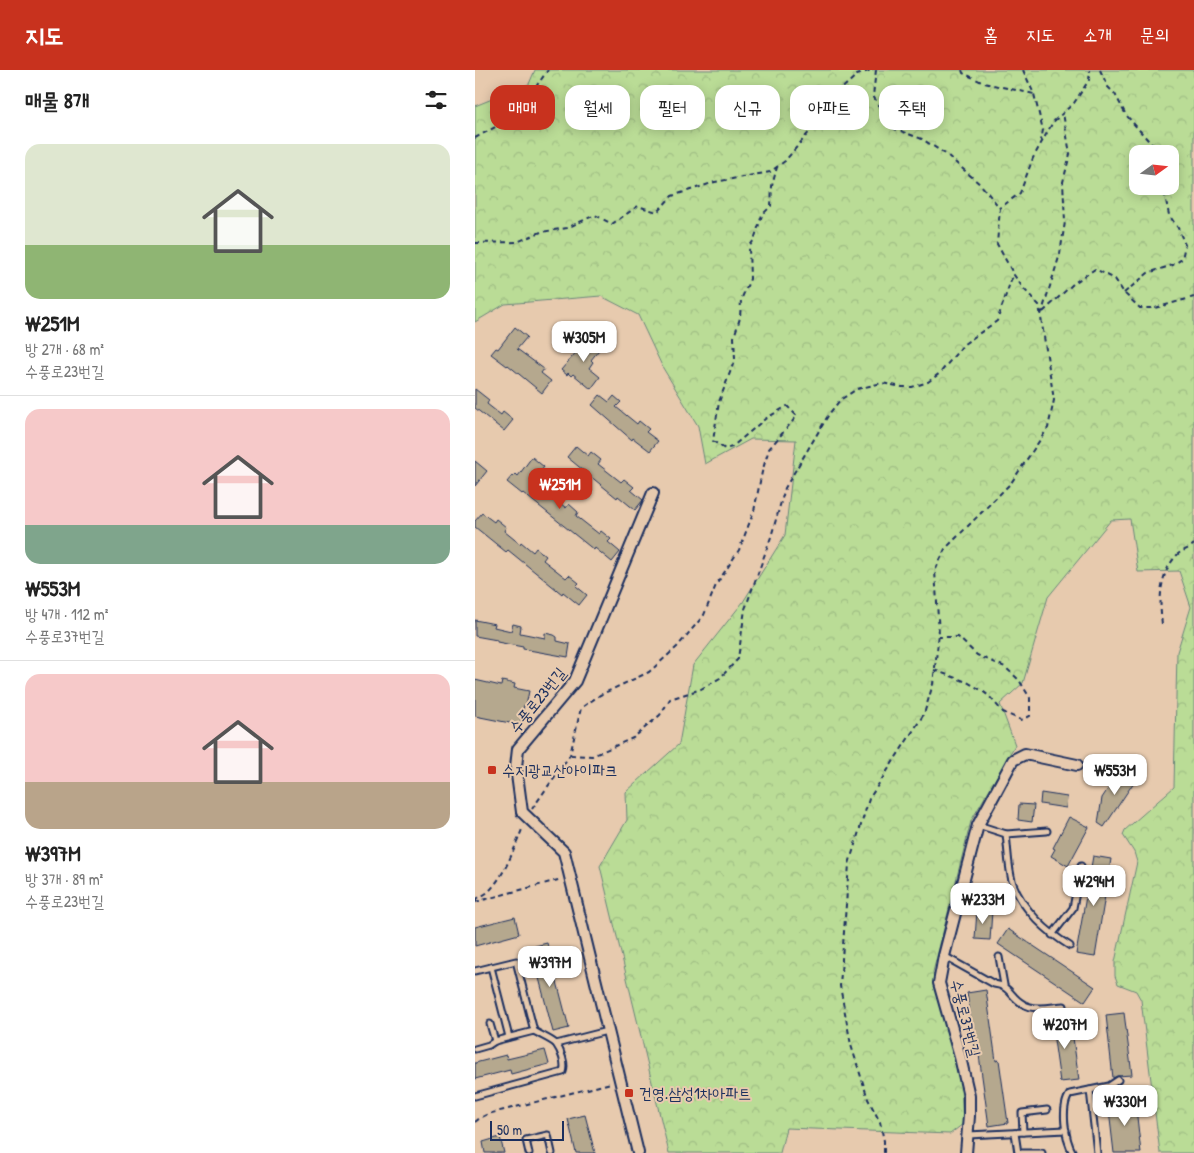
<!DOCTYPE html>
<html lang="ko">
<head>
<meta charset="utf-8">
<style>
	:root { --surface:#fff; --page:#f2f2f2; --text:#222; --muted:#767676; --line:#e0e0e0; --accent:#c8321e }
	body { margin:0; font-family:"Patrick Hand","Poor Story",sans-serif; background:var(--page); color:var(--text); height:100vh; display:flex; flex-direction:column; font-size:19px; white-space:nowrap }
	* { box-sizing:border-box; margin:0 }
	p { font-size:16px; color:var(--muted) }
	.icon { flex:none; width:28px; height:28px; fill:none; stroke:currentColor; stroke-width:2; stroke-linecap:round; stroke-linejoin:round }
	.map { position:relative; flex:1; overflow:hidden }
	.side { display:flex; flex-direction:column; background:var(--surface); width:475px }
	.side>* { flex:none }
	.hud { position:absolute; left:15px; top:15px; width:475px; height:45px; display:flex; gap:10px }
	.needle { width:32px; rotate:75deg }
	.tools { position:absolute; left:654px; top:75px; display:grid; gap:10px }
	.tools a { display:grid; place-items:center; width:50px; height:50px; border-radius:10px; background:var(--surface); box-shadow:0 2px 12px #0003; font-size:25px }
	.scale { position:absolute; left:15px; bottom:12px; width:74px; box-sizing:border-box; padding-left:5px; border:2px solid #1b2f5e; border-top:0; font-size:14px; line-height:18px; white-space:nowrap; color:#1b2f5e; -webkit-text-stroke:4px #e7caae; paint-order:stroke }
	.price { position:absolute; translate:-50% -42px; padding:0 11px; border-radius:10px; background:#fff; color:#222; font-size:16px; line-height:32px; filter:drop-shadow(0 1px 2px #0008) }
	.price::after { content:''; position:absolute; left:50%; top:30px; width:15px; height:11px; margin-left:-8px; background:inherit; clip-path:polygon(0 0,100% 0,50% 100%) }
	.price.on { background:var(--accent); color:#fff }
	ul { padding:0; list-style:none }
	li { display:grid; align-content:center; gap:10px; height:265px; padding:0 25px }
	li+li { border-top:1px solid var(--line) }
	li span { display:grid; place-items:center; height:155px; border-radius:15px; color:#555 }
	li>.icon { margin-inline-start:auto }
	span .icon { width:90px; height:90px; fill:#fffc; stroke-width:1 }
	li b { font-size:21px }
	h2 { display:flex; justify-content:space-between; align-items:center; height:60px; padding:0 25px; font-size:21px }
	.tag { padding:0 18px; border-radius:15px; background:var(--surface); box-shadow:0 2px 12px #0003; font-size:18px; line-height:45px }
	.tag.on { background:var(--accent); color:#fff }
	header { display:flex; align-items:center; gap:30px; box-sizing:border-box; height:70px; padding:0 25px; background:var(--accent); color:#fff }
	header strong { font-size:24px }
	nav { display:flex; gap:28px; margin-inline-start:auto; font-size:18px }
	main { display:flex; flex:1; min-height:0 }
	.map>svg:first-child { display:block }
	.forest { fill:url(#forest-crowns); stroke:#6a867a; fill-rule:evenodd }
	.building { fill:#b5a88e; stroke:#1b2f5e }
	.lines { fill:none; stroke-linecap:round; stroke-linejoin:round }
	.lane-casing { stroke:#1b2f5e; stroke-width:9 }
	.street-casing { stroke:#1b2f5e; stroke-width:14 }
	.path { stroke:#1b2f5e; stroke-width:2; stroke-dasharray:5 4; stroke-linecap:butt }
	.lane { stroke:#e7caae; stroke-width:5 }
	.street { stroke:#e7caae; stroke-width:10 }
	.poi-dot { fill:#c8321e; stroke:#e7caae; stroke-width:2 }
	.labels { text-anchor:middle; stroke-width:4; stroke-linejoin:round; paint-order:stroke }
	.street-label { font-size:16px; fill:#1b2f5e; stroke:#e7caae }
	.poi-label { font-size:16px; fill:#1b2f5e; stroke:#e7caae; text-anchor:start }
</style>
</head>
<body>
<header>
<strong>지도</strong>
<nav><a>홈</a><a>지도</a><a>소개</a><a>문의</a></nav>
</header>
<main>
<section class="side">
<h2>매물 8개<svg class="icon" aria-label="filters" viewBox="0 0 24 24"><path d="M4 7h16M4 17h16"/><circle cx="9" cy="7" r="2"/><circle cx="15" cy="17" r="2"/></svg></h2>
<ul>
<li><span style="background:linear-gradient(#dfe7d0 65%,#8fb573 0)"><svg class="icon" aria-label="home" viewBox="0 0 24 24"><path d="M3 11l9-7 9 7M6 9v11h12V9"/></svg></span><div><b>₩251M</b><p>방 2개 · 68 m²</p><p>수풍로23번길</p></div></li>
<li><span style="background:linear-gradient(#f6c9c9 75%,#7fa58c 0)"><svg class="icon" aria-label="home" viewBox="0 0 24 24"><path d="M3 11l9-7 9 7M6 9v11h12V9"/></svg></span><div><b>₩553M</b><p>방 4개 · 112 m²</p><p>수풍로37번길</p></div></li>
<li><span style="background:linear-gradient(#f6c9c9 70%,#b9a48a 0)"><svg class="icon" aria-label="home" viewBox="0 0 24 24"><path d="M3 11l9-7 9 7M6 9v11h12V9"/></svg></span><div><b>₩397M</b><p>방 3개 · 89 m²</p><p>수풍로23번길</p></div></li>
</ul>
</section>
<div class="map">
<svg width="719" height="1083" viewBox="0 0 719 1083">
	<defs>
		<pattern id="forest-crowns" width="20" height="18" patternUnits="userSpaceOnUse" patternTransform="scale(1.25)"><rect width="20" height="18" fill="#badc96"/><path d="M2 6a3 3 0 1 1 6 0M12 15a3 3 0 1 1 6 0" fill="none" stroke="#9fbd84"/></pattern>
	</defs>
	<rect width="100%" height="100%" fill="#e7caae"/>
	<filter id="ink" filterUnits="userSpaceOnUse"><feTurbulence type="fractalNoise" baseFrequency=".02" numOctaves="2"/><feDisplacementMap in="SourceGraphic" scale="10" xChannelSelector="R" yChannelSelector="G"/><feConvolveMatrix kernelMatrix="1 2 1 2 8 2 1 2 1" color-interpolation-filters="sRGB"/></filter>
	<g filter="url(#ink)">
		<!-- forest -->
		<path class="forest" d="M60,0H719V1083H685L666,930L661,921L643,914L640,906V892L662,792L659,782L648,765L650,760L699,717L702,582L716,537L704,501L663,502L655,449L636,450L573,527L548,613L525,634L540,675L496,751L458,902L486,1017L488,1054L475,1064L311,1058L305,1083H194L125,796L152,750L151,722L204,674L218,595L268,532L310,465L321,370L276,369L230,394L223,356L188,298L163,245L126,226L30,234L0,252V36L54,14ZM662,84H695V116H662Z"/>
		<!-- building -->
		<g class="building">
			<path d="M40,257L52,267L42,279L69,299L66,303L76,311L67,323L33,295L32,296L16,284L21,278L23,279Z"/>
			<path d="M115,266L127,276L116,290L118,292L114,298L125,307L116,319L98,304L96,306L93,303L92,305L86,300Z"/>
			<path d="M0,319L14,330L12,334L26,345L28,342L38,350L29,361L0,338Z"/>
			<path d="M125,325L134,332L139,326L146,332L141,337L162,354L164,351L174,359L171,362L183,371L175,381L158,368L157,370L117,335Z"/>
			<path d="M101,376L113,386L116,382L126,390L123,394L146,412L149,409L159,417L156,420L168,430L160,440L143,426L142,428L92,387Z"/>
			<path d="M57,387L69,397L60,409L65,413L63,415L91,438L94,434L103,442L101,446L124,464L126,461L136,469L133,472L145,482L137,492L120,478L119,480L48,423L47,424L32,412L37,406L38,407L41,404L43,406Z"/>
			<path d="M0,391L12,401L0,416Z"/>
			<path d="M7,443L19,452L21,449L31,457L29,461L45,474L46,472L58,482L61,478L71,486L68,490L91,508L94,505L104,513L101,516L112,525L104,535L88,522L87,524L33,480L31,482L0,457V451Z"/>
			<path d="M0,550L20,554L19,557L36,561L38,554L46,556L45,563L70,568V563L79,565L82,567V571L95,574L93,587L48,579V577L22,572V570L0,566Z"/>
			<path d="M0,610L26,616L27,611L40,614L39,618L54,621L51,636L49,635L45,655L0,646Z"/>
			<path d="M646,699L661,709L629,757L623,753L627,728Z"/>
			<path d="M566,723L592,727L591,738L565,734Z"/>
			<path d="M544,734L559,735L557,752L543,750Z"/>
			<path d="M594,747L614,757L593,796L576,786L580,779L578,778Z"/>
			<path d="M618,786L636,789L620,887L601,884Z"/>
			<path d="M502,840L517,841L515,870L500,869Z"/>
			<path d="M40,847L44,864L0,876V857Z"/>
			<path d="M533,859L620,917L610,932L523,874Z"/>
			<path d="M72,873L94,958L78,962L56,877Z"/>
			<path d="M511,920L521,991L524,990L533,1053L514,1056L504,985L501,986L492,923Z"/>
			<path d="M649,943L657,1005L642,1006L638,1008L631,945Z"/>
			<path d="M595,947L604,1010L585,1012L576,949Z"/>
			<path d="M70,980L74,994L36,1004L35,1000L0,1009V993L31,985L32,989Z"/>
			<path d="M660,1029L666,1083H639L633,1032Z"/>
			<path d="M110,1045L120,1083H101L93,1049Z"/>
			<path d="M25,1067L29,1083H10L8,1072Z"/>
		</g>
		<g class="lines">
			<!-- lane casing -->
			<g class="lane-casing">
				<g id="lane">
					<path d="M503,755L531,764L572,761"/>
					<path d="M531,764C533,780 533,799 538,814C548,840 572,862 595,876"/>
					<path d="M577,865L598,838L606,796"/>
					<path d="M469,886L519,914C536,916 535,927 548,934C559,941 576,937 589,936"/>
					<path d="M524,887L529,915"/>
					<path d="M16,897L34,967"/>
					<path d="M0,901L41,891L59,961"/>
					<path d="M15,954L20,971"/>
					<path d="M81,974L132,961"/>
					<path d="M0,979L14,975L20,971L59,961C65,965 76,969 81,974C86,981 91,994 88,1002L0,1026"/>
					<path d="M615,1020L622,1083"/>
					<path d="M548,1062L547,1043L572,1040"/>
					<path d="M540,1063L543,1083"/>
					<path d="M493,1065L591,1060"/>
					<path d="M54,1083L51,1070L73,1065L77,1083"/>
					<path d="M545,1083H567"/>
					<path d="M598,1083C590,1070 585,1036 595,1024L634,1016L643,1010"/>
				</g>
			</g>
			<!-- street casing -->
			<g class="street-casing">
				<g id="street">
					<path d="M163,1083L89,782L47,742L41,697L43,679L100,611L178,423"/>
					<path d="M491,1083L494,1046V1026L485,987L464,913L469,886L503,755L538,690L550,684L602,695"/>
				</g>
			</g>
			<!-- path -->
			<g class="path">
				<path d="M401,0L398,26L420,59L447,69L472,85L506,115L525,138"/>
				<path d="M487,0L488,3L509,13L559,24"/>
				<path d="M548,0L559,24L568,60L566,71"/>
				<path d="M625,0L633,17L640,24L651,45L680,78L681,84"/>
				<path d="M0,68L39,47L73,0"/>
				<path d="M0,173L42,172L66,162L92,158L120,145L137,154L163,136L182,142L197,126L240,112L295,102L310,91L336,60L353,31L382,5L396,0"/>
				<path d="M649,223L673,203L698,195L707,189L710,175L703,158L694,145L688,116"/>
				<path d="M568,242L599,213L620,199L640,209L649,223L665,238H680L719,227"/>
				<path d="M566,245L585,184L590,152L588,112L595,84L588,43"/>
				<path d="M687,554C684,529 684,503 703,484C708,480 714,479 719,474"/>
				<path d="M459,600L492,612L506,620L514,626L528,642L546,650L555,646V628L544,610L530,597L502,585L483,567H464"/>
				<path d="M95,685L117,686L158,668L185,645L195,629L226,619L245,608L263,589L270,539L296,467L310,418L354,344L365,330L382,319L407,313L427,317H437L453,312L465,303L489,274L522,251L536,210L539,205"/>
				<path d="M57,739L95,685L106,638L125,625L174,602L202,577L229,545L241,515L264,480L279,441L287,402L294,379L322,346L312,336L290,349L257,377L250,379L238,371L244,332L260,289L259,267L265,248L266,230L275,209L274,177L279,170L287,145L296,136L297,116L302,97"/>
				<path d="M0,830C4,827 10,825 14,821C30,805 40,777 48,757"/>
				<path d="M0,832L87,809"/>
				<path d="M0,1052L5,1048L13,1044L136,1013"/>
				<path d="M409,1083V1071L405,1052L393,1029L376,975L365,916L374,794L394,729L449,644L458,614L464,564L460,501L470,479L536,413L573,358L579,330L564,235L548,218L539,205L522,174L525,138L545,123L558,88L578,52L599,33L614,10L615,0"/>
			</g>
			<!-- lane -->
			<use href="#lane" class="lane"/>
			<!-- street -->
			<use href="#street" class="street"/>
		</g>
	</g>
	<!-- markers -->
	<g class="poi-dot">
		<rect x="12" y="695" width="10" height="10" rx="2.5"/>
		<rect x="149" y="1018" width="10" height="10" rx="2.5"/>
	</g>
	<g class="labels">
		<!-- street labels -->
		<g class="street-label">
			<text transform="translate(62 630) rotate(-51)" y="6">수풍로23번길</text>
			<text transform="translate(491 948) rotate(76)" y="6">수풍로37번길</text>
		</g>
		<!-- poi labels -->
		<g class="poi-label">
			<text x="27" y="706">수지광교산아이파크</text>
			<text x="164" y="1029">건영.삼성1차아파트</text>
		</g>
	</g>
</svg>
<div class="tools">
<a><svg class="needle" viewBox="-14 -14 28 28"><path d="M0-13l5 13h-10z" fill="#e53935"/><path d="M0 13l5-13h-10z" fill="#767676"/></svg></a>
</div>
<div class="scale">50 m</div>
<b class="price" style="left:109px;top:293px">₩305M</b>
<b class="price on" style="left:85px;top:440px">₩251M</b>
<b class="price" style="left:640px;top:726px">₩553M</b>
<b class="price" style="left:619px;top:837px">₩294M</b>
<b class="price" style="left:508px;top:855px">₩233M</b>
<b class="price" style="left:75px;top:918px">₩397M</b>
<b class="price" style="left:590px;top:980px">₩207M</b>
<b class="price" style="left:650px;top:1057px">₩330M</b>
<div class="hud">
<a class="tag on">매매</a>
<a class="tag">월세</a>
<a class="tag">필터</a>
<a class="tag">신규</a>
<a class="tag">아파트</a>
<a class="tag">주택</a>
</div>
</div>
</main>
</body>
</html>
